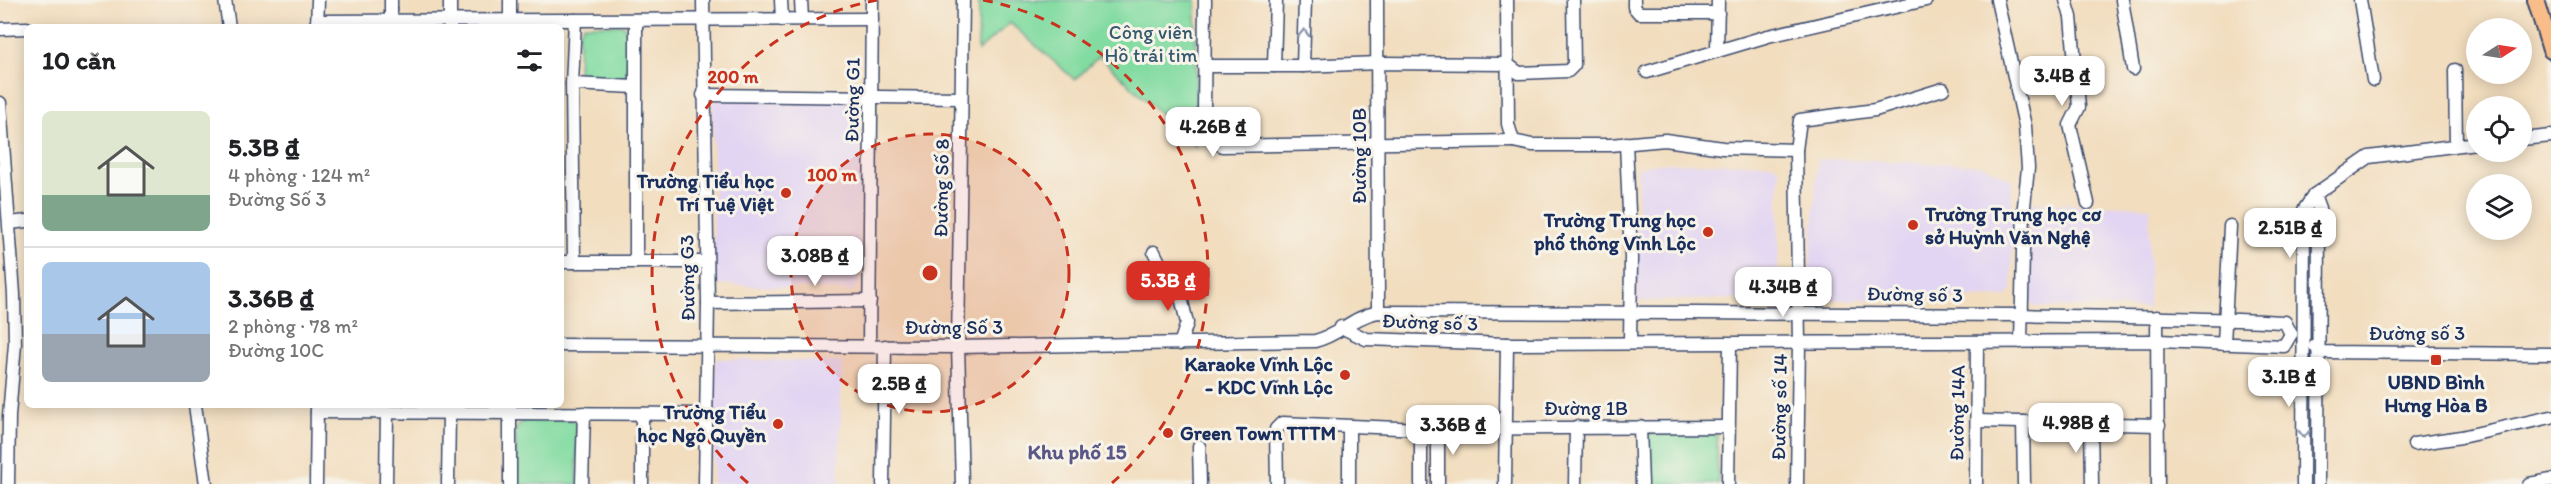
<!DOCTYPE html>
<html lang="vi">
<head>
<meta charset="utf-8">
<style>
	:root { --surface:#fff; --page:#f6f6f6; --text:#202124; --muted:#757577; --line:#e0e0e0; --accent:#d93025 }
	body { margin:0; font-family:Itim,sans-serif; background:var(--page); color:var(--text); height:100vh; display:flex; flex-direction:column; font-size:22px; white-space:nowrap }
	* { box-sizing:border-box; margin:0 }
	p { font-size:20px; color:var(--muted) }
	.icon { flex:none; width:33px; height:33px; fill:none; stroke:currentColor; stroke-width:2; stroke-linecap:round; stroke-linejoin:round }
	.map { position:relative; flex:1; overflow:hidden }
	.sheet { position:absolute; left:24px; top:24px; width:540px; height:384px; display:flex; flex-direction:column; background:var(--surface); border-radius:9px; box-shadow:0 3px 15px #0003 }
	.sheet>* { flex:none }
	.needle { width:39px; rotate:78deg }
	.tools { position:absolute; left:2466px; top:18px; display:grid; gap:12px }
	.tools a { display:grid; place-items:center; width:66px; height:66px; border-radius:50%; background:var(--surface); box-shadow:0 3px 15px #0003; font-size:30px }
	.price { position:absolute; translate:-50% -51px; padding:0 14px; border-radius:12px; background:#fff; color:#222; font-size:20px; line-height:39px; filter:drop-shadow(0 2px 3px #0008) }
	.price::after { content:''; position:absolute; left:50%; top:36px; width:18px; height:14px; margin-left:-9px; background:inherit; clip-path:polygon(0 0,100% 0,50% 100%) }
	.price.active { background:var(--accent); color:#fff }
	ul { padding:0; list-style:none }
	li { display:flex; align-items:center; gap:18px; height:150px; padding:0 18px }
	li+li { border-top:2px solid var(--line) }
	li span { display:grid; place-items:center; flex:none; width:168px; height:120px; border-radius:9px; color:#555 }
	li>.icon { margin-inline-start:auto }
	span .icon { width:72px; height:72px; fill:#fffc; stroke-width:1 }
	li b { font-size:26px }
	h2 { display:flex; justify-content:space-between; align-items:center; height:72px; padding:0 18px; font-size:26px }
	.map>svg:first-child { display:block }
	.built { fill:#e2d4f3 }
	.green { fill:#82dba1; stroke:#4e8580; stroke-width:1.5 }
	.lines { fill:none; stroke-linecap:round; stroke-linejoin:round }
	.minor-casing { stroke:#3b496c; stroke-width:15 }
	.major-casing { stroke:#3b496c; stroke-width:20 }
	.minor { stroke:#fff; stroke-width:12 }
	.major { stroke:#f8bd89; stroke-width:16 }
	.oneway { stroke:#8d97ae }
	.ring { fill:none; stroke:#c8321e; stroke-width:3; stroke-dasharray:10 8 }
	.poi-dot { fill:#c8321e; stroke:#f7f3e8; stroke-width:2 }
	.labels { text-anchor:middle; stroke-width:6; stroke-linejoin:round; paint-order:stroke }
	.park-label { font-size:20px; fill:#355a6f; stroke:#f7f3e8 }
	.street-label { font-size:20px; fill:#1b2f5e; stroke:#f7f3e8 }
	.poi-label { font-size:20px; font-weight:bold; fill:#1b2f5e; stroke:#f7f3e8; text-anchor:end }
	.neighbourhood-label { font-size:21px; font-weight:bold; fill:#5b5888; stroke:#f7f3e8 }
	.centre { fill:#c8321e; stroke:#f7f3e8; stroke-width:3 }
	.ring-label { font-size:18px; text-anchor:middle; font-weight:bold; fill:#c8321e; stroke:#f7f3e8; stroke-width:6; stroke-linejoin:round; paint-order:stroke }
</style>
</head>
<body>
<div class="map">
<svg width="2551" height="484" viewBox="0 0 2551 484">
	<rect width="100%" height="100%" fill="#f7f3e8"/>
	<filter id="ink" filterUnits="userSpaceOnUse"><feTurbulence type="fractalNoise" baseFrequency=".0167" numOctaves="2"/><feDisplacementMap in="SourceGraphic" scale="12" xChannelSelector="R" yChannelSelector="G"/><feConvolveMatrix kernelMatrix="1 2 1 2 8 2 1 2 1" color-interpolation-filters="sRGB"/></filter>
	<filter id="wash" filterUnits="userSpaceOnUse"><feTurbulence type="fractalNoise" baseFrequency=".008" numOctaves="4" result="noise"/><feDisplacementMap in="SourceGraphic" scale="24" xChannelSelector="R" yChannelSelector="G"/><feGaussianBlur stdDeviation="1.35" result="paint"/><feColorMatrix in="noise" values="0 0 0 0 0 0 0 0 0 0 0 0 0 0 0 0 0 1.4 0 .05"/><feComposite in="paint" operator="in"/></filter>
	<g filter="url(#wash)">
		<rect width="100%" height="100%" fill="#f2ddbe"/>
		<!-- built -->
		<g class="built">
			<path d="M719,100L857,101L861,108L859,283L853,291L717,284L714,277L713,103Z"/>
			<path d="M1818,159L1983,165L2012,180V290L2006,297L1816,300L1810,269Z"/>
			<path d="M1658,163L1772,164L1779,169L1778,294L1770,298L1638,301V168Z"/>
			<path d="M2029,203L2150,207L2148,308L2035,307L2027,298Z"/>
			<path d="M716,359L842,362L839,484H713Z"/>
		</g>
		<!-- green -->
		<g class="green">
			<path d="M979,0H1196V147L1099,56L1075,80L1010,23L978,51Z"/>
			<path d="M584,25H623L629,33L627,77L623,82L582,80L578,77L579,32Z"/>
			<path d="M525,418L572,420L576,424L578,484H516V429Z"/>
			<path d="M1649,434L1717,435L1718,484H1646L1645,438Z"/>
		</g>
	</g>
	<g filter="url(#ink)">
		<g class="lines">
			<!-- minor casing -->
			<g class="minor-casing">
				<g id="minor">
					<path d="M225,0L229,27"/>
					<path d="M450,0V27"/>
					<path d="M510,0V26"/>
					<path d="M703,0L708,303L705,484"/>
					<path d="M781,0L782,20"/>
					<path d="M801,0L802,19"/>
					<path d="M1205,0L1204,115C1207,128 1209,139 1222,146L1513,141"/>
					<path d="M1377,0L1378,312"/>
					<path d="M1507,0L1508,124L1513,141L1532,145H1610L1665,140L1723,148L1796,150"/>
					<path d="M1634,0V7L1639,13H1718"/>
					<path d="M1997,0L2025,126L2028,168L2024,206L2021,342"/>
					<path d="M2066,0L2071,17L2079,107L2070,125L2088,203"/>
					<path d="M2122,0L2133,69"/>
					<path d="M2360,0L2373,80"/>
					<path d="M317,21L872,19"/>
					<path d="M317,27L318,0"/>
					<path d="M391,27V0"/>
					<path d="M0,29L27,28"/>
					<path d="M1717,51L1718,0"/>
					<path d="M1204,66H1303L1378,63L1507,64L1519,73L1568,71L1574,65L1573,0"/>
					<path d="M1274,66L1276,0"/>
					<path d="M1303,66L1305,0"/>
					<path d="M2455,70L2456,145"/>
					<path d="M1647,72L1768,36L1926,0"/>
					<path d="M572,84L635,87"/>
					<path d="M703,95L961,98"/>
					<path d="M0,103L14,294L15,344L9,416L8,484"/>
					<path d="M2522,139L2551,136"/>
					<path d="M1626,143L1631,258L1630,342"/>
					<path d="M2314,195L2319,208L2318,484"/>
					<path d="M10,223L27,221"/>
					<path d="M1154,252L1161,266L1176,276L1187,323L1180,344"/>
					<path d="M561,262H706"/>
					<path d="M574,262L572,84L575,20"/>
					<path d="M636,262V20"/>
					<path d="M708,303L870,301"/>
					<path d="M2157,317L2158,484"/>
					<path d="M1341,327L1366,339L1507,344L2158,341L2284,346L2291,334"/>
					<path d="M2224,344L2230,226"/>
					<path d="M561,345L958,347L1315,341C1340,335 1350,318 1378,312C1591,314 1803,312 2016,315C2106,317 2195,317 2285,322L2291,334"/>
					<path d="M869,345L872,0"/>
					<path d="M2315,346L2320,352L2551,354"/>
					<path d="M195,405L206,484"/>
					<path d="M510,406V484"/>
					<path d="M317,412L704,414"/>
					<path d="M1977,421L2159,425"/>
					<path d="M2023,422L2024,484"/>
					<path d="M2091,423L2092,484"/>
					<path d="M1349,427V484"/>
					<path d="M1640,427L1642,484"/>
					<path d="M1438,429V484"/>
					<path d="M2414,444L2461,437L2551,417"/>
					<path d="M1199,446L1200,484"/>
					<path d="M316,484L317,405"/>
					<path d="M386,484L387,412"/>
					<path d="M448,484L449,413"/>
					<path d="M582,484L584,413"/>
					<path d="M642,484V414"/>
					<path d="M883,484L885,346"/>
					<path d="M962,484L958,347L963,0"/>
					<path d="M1277,484L1276,429L1282,423L1421,429L1728,427"/>
					<path d="M1421,484V429"/>
					<path d="M1505,484L1507,344"/>
					<path d="M1575,484L1576,427"/>
					<path d="M1728,484L1730,344"/>
					<path d="M1797,484L1799,343L1796,150L1800,120L1875,110L1943,89"/>
					<path d="M1976,484L1977,342"/>
					<path d="M2303,484L2304,210L2314,195L2369,157L2476,143"/>
					<path d="M2529,484L2551,480"/>
				</g>
			</g>
			<!-- major casing -->
			<g class="major-casing">
				<path id="major" d="M2536,0L2551,50"/>
			</g>
			<!-- minor -->
			<use href="#minor" class="minor"/>
			<!-- major -->
			<use href="#major" class="major"/>
		</g>
		<!-- one-way arrows -->
		<defs><path id="oneway-chevron" d="M-2-3.5L2.5 0L-2 3.5" fill="none" stroke-width="1.6" stroke-linecap="round" stroke-linejoin="round" transform="scale(1.5)"/></defs>
		<g class="oneway">
			<use href="#oneway-chevron" transform="translate(1304 33) rotate(-88)"/>
			<use href="#oneway-chevron" transform="translate(2304 434) rotate(91)"/>
		</g>
	</g>
	<!-- distance rings -->
	<circle cx="930" cy="273" r="139" fill="#c8321e" fill-opacity=".12"/>
	<g class="ring">
		<circle cx="930" cy="273" r="139"/>
		<path d="M748 483A278 278 0 0 1 877 0M983 0A278 278 0 0 1 1112 483"/>
	</g>
	<!-- markers -->
	<g class="poi-dot">
		<circle cx="786" cy="193" r="6"/>
		<circle cx="1913" cy="225" r="6"/>
		<circle cx="1708" cy="232" r="6"/>
		<rect x="2430" y="354" width="12" height="12" rx="3"/>
		<circle cx="1345" cy="375" r="6"/>
		<circle cx="778" cy="424" r="6"/>
		<circle cx="1168" cy="433" r="6"/>
	</g>
	<g class="labels">
		<!-- park labels -->
		<g class="park-label">
			<text x="1151" y="39">Công viên<tspan x="1151" dy="23">Hồ trái tim</tspan></text>
		</g>
		<!-- street labels -->
		<g class="street-label">
			<text transform="translate(852 100) rotate(-89)" y="7">Đường G1</text>
			<text transform="translate(1359 156) rotate(-90)" y="7">Đường 10B</text>
			<text transform="translate(941 188) rotate(-89)" y="7">Đường Số 8</text>
			<text transform="translate(687 278) rotate(-91)" y="7">Đường G3</text>
			<text transform="translate(1915 294) rotate(1)" y="7">Đường số 3</text>
			<text transform="translate(1430 322) rotate(2)" y="7">Đường số 3</text>
			<text x="954" y="334">Đường Số 3</text>
			<text x="2417" y="340">Đường số 3</text>
			<text transform="translate(1779 407) rotate(-89)" y="7">Đường số 14</text>
			<text x="1586" y="415">Đường 1B</text>
			<text transform="translate(1957 413) rotate(-89)" y="7">Đường 14A</text>
		</g>
		<!-- poi labels -->
		<g class="poi-label">
			<text x="774" y="188">Trường Tiểu học<tspan x="774" dy="23">Trí Tuệ Việt</tspan></text>
			<text x="1925" y="221" text-anchor="start">Trường Trung học cơ<tspan x="1925" dy="23">sở Huỳnh Văn Nghệ</tspan></text>
			<text x="1696" y="227">Trường Trung học<tspan x="1696" dy="23">phổ thông Vĩnh Lộc</tspan></text>
			<text x="1333" y="371">Karaoke Vĩnh Lộc<tspan x="1333" dy="23">- KDC Vĩnh Lộc</tspan></text>
			<text x="2436" y="389" text-anchor="middle">UBND Bình<tspan x="2436" dy="23">Hưng Hòa B</tspan></text>
			<text x="766" y="419">Trường Tiểu<tspan x="766" dy="23">học Ngô Quyền</tspan></text>
			<text x="1180" y="440" text-anchor="start">Green Town TTTM</text>
		</g>
		<!-- neighbourhood labels -->
		<g class="neighbourhood-label">
			<text x="1077" y="459">Khu phố 15</text>
		</g>
	</g>
	<circle cx="930" cy="273" r="9" class="centre"/>
	<g class="ring-label">
		<text x="733" y="83">200 m</text>
		<text x="832" y="181">100 m</text>
	</g>
</svg>
<div class="tools">
<a><svg class="needle" viewBox="-14 -14 28 28"><path d="M0-13l5 13h-10z" fill="#e53935"/><path d="M0 13l5-13h-10z" fill="#757577"/></svg></a>
<a><svg class="icon" aria-label="locate" viewBox="0 0 24 24"><circle cx="12" cy="12" r="6"/><path d="M12 2v4M12 18v4M2 12h4M18 12h4"/></svg></a>
<a><svg class="icon" aria-label="layers" viewBox="0 0 24 24"><path d="M12 4l9 5-9 5-9-5zM3 14l9 5 9-5"/></svg></a>
</div>
<b class="price" style="left:2062px;top:107px">3.4B ₫</b>
<b class="price" style="left:1213px;top:158px">4.26B ₫</b>
<b class="price" style="left:2290px;top:259px">2.51B ₫</b>
<b class="price" style="left:815px;top:287px">3.08B ₫</b>
<b class="price active" style="left:1168px;top:312px">5.3B ₫</b>
<b class="price" style="left:1783px;top:318px">4.34B ₫</b>
<b class="price" style="left:2289px;top:408px">3.1B ₫</b>
<b class="price" style="left:899px;top:415px">2.5B ₫</b>
<b class="price" style="left:2076px;top:454px">4.98B ₫</b>
<b class="price" style="left:1453px;top:456px">3.36B ₫</b>
<section class="sheet">
<h2>10 căn<svg class="icon" aria-label="filters" viewBox="0 0 24 24"><path d="M4 7h16M4 17h16"/><circle cx="9" cy="7" r="2"/><circle cx="15" cy="17" r="2"/></svg></h2>
<ul>
<li><span style="background:linear-gradient(#dfe7d0 70%,#7fa58c 0)"><svg class="icon" aria-label="home" viewBox="0 0 24 24"><path d="M3 11l9-7 9 7M6 9v11h12V9"/></svg></span><div><b>5.3B ₫</b><p>4 phòng · 124 m²</p><p>Đường Số 3</p></div></li>
<li><span style="background:linear-gradient(#a9c7e8 60%,#9aa5b1 0)"><svg class="icon" aria-label="home" viewBox="0 0 24 24"><path d="M3 11l9-7 9 7M6 9v11h12V9"/></svg></span><div><b>3.36B ₫</b><p>2 phòng · 78 m²</p><p>Đường 10C</p></div></li>
</ul>
</section>
</div>
</body>
</html>
